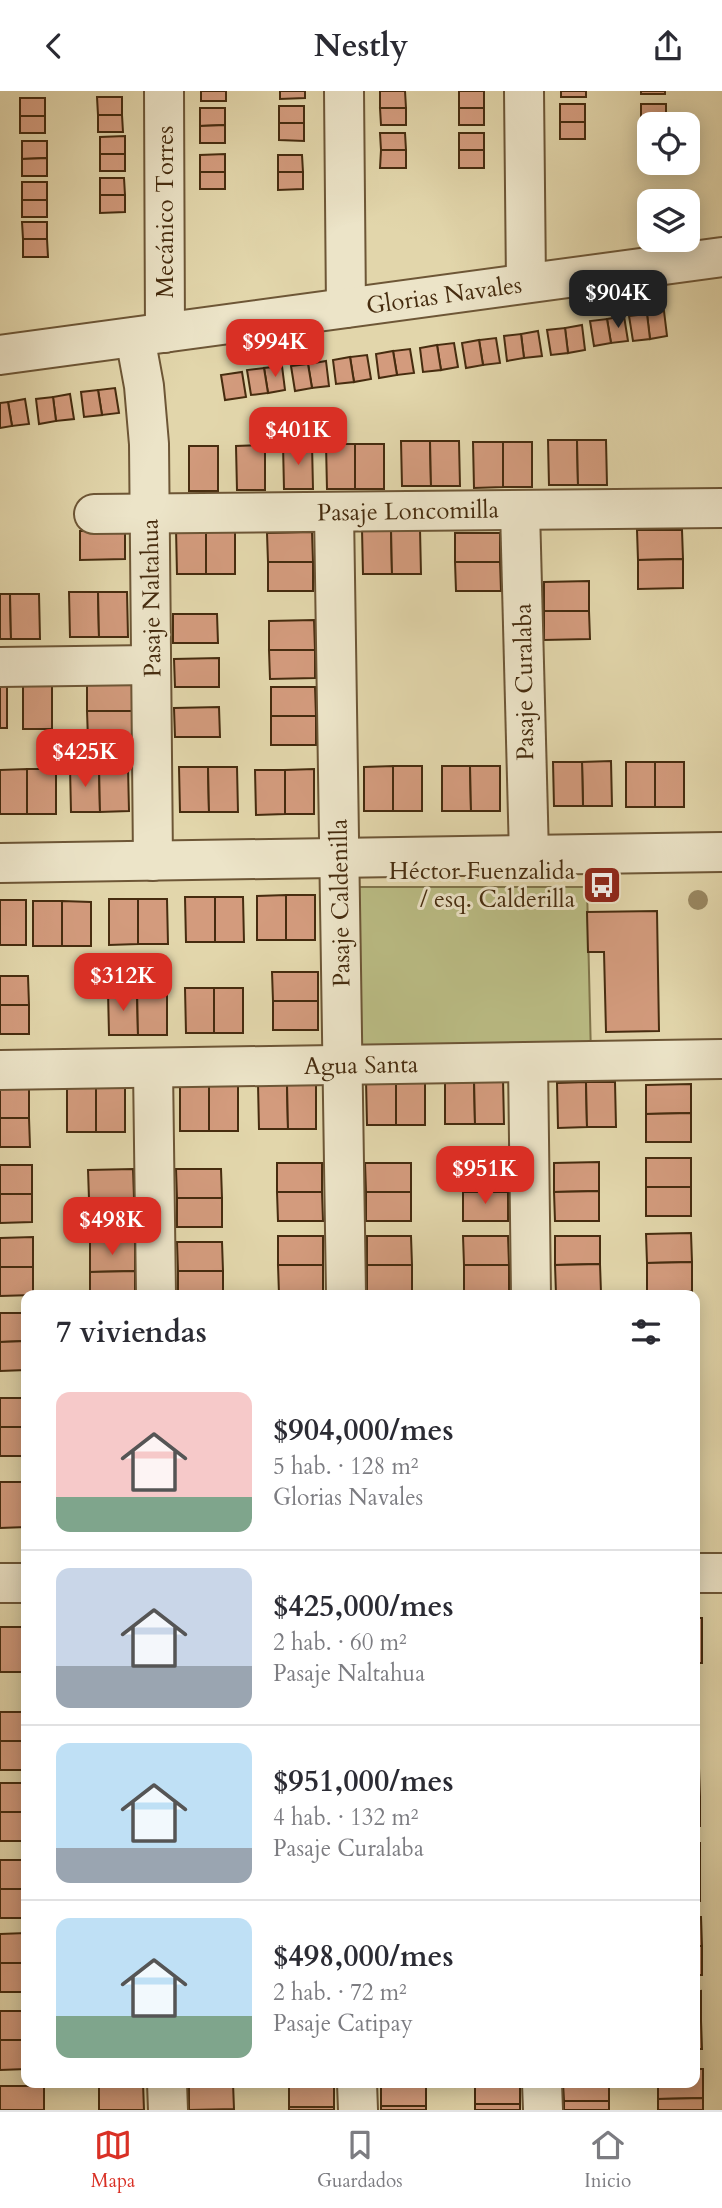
<!DOCTYPE html>
<html lang="es">
<head>
<meta charset="utf-8">
<style>
	:root { --surface:#fff; --page:#f2f2f3; --text:#2b2b33; --muted:#7c7c81; --line:#e1e1e2; --accent:#d93025 }
	body { margin:0; font-family:Cardo,serif; background:var(--page); color:var(--text); height:100vh; display:flex; flex-direction:column; font-size:26px; white-space:nowrap }
	* { box-sizing:border-box; margin:0 }
	p { font-size:23px; color:var(--muted) }
	.icon { flex:none; width:38px; height:38px; fill:none; stroke:currentColor; stroke-width:2; stroke-linecap:round; stroke-linejoin:round }
	.map { position:relative; flex:1; overflow:hidden }
	.panel { position:absolute; left:21px; top:1199px; width:679px; height:798px; display:flex; flex-direction:column; background:var(--surface); border-radius:14px; box-shadow:0 4px 18px #0003 }
	.panel>* { flex:none }
	.tools { position:absolute; left:637px; top:21px; display:grid; gap:14px }
	.tools a { display:grid; place-items:center; width:63px; height:63px; border-radius:14px; background:var(--surface); box-shadow:0 4px 18px #0003; font-size:35px }
	.price { position:absolute; translate:-50% -60px; padding:0 16px; border-radius:14px; background:var(--accent); color:#fff; font-size:23px; line-height:46px; filter:drop-shadow(0 2px 4px #0008) }
	.price::after { content:''; position:absolute; left:50%; top:42px; width:21px; height:16px; margin-left:-10px; background:inherit; clip-path:polygon(0 0,100% 0,50% 100%) }
	.price.current { background:#222; color:#fff }
	ul { padding:0; list-style:none }
	li { display:flex; align-items:center; gap:21px; height:175px; padding:0 35px }
	li+li { border-top:2px solid var(--line) }
	li span { display:grid; place-items:center; flex:none; width:196px; height:140px; border-radius:14px; color:#555 }
	li>.icon { margin-inline-start:auto }
	span .icon { width:84px; height:84px; fill:#fffc; stroke-width:1 }
	li b { font-size:30px }
	h2 { display:flex; justify-content:space-between; align-items:center; height:84px; padding:0 35px; font-size:30px }
	header { display:flex; justify-content:space-between; align-items:center; height:91px; padding:0 35px; background:var(--surface); font-size:32px; font-weight:800 }
	.dock { display:flex; justify-content:space-around; align-items:center; height:98px; border-top:2px solid var(--line); background:var(--surface); font-size:19px; color:var(--muted) }
	.dock a { display:grid; justify-items:center; gap:4px }
	.dock .current { color:var(--accent) }
	.map>svg:first-child { display:block }
	.green { fill:#babc84; stroke:#80744a; stroke-width:2 }
	.building { fill:#d39b7d; stroke:#462c0f; stroke-width:2 }
	.lines { fill:none; stroke-linecap:round; stroke-linejoin:round }
	.minor-casing { stroke:#6d5636; stroke-width:42 }
	.minor { stroke:#ece4c8; stroke-width:38 }
	.tree { fill:#998862 }
	.labels { text-anchor:middle; stroke-width:6; stroke-linejoin:round; paint-order:stroke }
	.street-label { font-size:24px; fill:#462c0f; stroke:#ece4c8 }
	.poi-label { font-size:24px; fill:#462c0f; stroke:#ece4c8; text-anchor:end }
</style>
</head>
<body>
<header><svg class="icon" aria-label="back" viewBox="0 0 24 24"><path d="M15 5l-7 7 7 7"/></svg>Nestly<svg class="icon" aria-label="share" viewBox="0 0 24 24"><path d="M12 15V3M7 8l5-5 5 5M5 13v7h14v-7"/></svg></header>
<div class="map">
<svg width="722" height="2019" viewBox="0 0 722 2019">
	<rect width="100%" height="100%" fill="#e2d6ab"/>
	<filter id="stains"><feTurbulence type="fractalNoise" baseFrequency=".00286" numOctaves="4"/><feColorMatrix values="0 0 0 0 .2 0 0 0 0 .09 0 0 0 0 .02 0 0 0 .5 -.17"/></filter>
	<radialGradient id="worn" r=".72"><stop offset=".6" stop-color="#630" stop-opacity="0"/><stop offset="1" stop-color="#630" stop-opacity=".3"/></radialGradient>
	<!-- green -->
	<path class="green" d="M356,796H587L591,966L359,965Z"/>
	<!-- building -->
	<g class="building">
		<rect x="201" y="0" width="25" height="10"/>
		<path d="M280,0H305V7L280,8Z"/>
		<path d="M380,0H405L406,17H380Z"/>
		<rect x="459" y="0" width="25" height="17"/>
		<rect x="561" y="0" width="25" height="6"/>
		<rect x="641" y="0" width="24" height="3"/>
		<path d="M97,6H122V24H98Z"/>
		<rect x="20" y="7" width="25" height="18"/>
		<rect x="560" y="13" width="25" height="18"/>
		<rect x="641" y="13" width="25" height="18"/>
		<rect x="279" y="15" width="25" height="17"/>
		<path d="M200,17H225V34L200,35Z"/>
		<path d="M380,17H406V34H381Z"/>
		<rect x="459" y="17" width="25" height="17"/>
		<path d="M98,24H122L123,41H98Z"/>
		<rect x="20" y="25" width="25" height="17"/>
		<rect x="560" y="31" width="25" height="17"/>
		<path d="M641,31H666V33H649V48H641Z"/>
		<path d="M279,32H304V50L279,49Z"/>
		<path d="M225,34V52H200V35Z"/>
		<path d="M380,42H405L406,59H381Z"/>
		<rect x="459" y="42" width="25" height="17"/>
		<path d="M125,45V63H100V46Z"/>
		<path d="M22,50H47V67L22,68Z"/>
		<path d="M381,59H406V77H380Z"/>
		<rect x="459" y="59" width="25" height="18"/>
		<rect x="100" y="63" width="25" height="17"/>
		<path d="M225,63V81H200V64Z"/>
		<path d="M278,64H302L303,81H278Z"/>
		<path d="M47,67V85H22V68Z"/>
		<rect x="200" y="81" width="25" height="17"/>
		<path d="M278,81H303V98L278,99Z"/>
		<path d="M100,87H124L125,104H100Z"/>
		<rect x="22" y="91" width="25" height="18"/>
		<path d="M100,104H125V121L100,122Z"/>
		<rect x="22" y="109" width="25" height="17"/>
		<path d="M22,131H47V148H23Z"/>
		<path d="M23,148H47L48,166H23Z"/>
		<path d="M664,220L667,245L650,248L647,223Z"/>
		<path d="M647,223L650,248L633,250L629,225Z"/>
		<path d="M624,225L628,250L611,252L607,228Z"/>
		<path d="M607,228L611,252L594,255L590,230Z"/>
		<path d="M582,234L585,259L568,262L565,237Z"/>
		<path d="M565,237L568,262L551,264L547,239Z"/>
		<path d="M538,240L542,265L524,267L521,243Z"/>
		<path d="M521,243L524,267L507,270L504,245Z"/>
		<path d="M496,247L500,272L483,274L479,249Z"/>
		<path d="M479,249L483,274L466,277L462,252Z"/>
		<path d="M454,252L458,276L441,279L437,254Z"/>
		<path d="M437,254L441,279L423,281L420,257Z"/>
		<path d="M410,258L414,282L397,284L393,260Z"/>
		<path d="M393,260L397,284L379,287L376,263Z"/>
		<path d="M367,264L371,288L354,291L350,266Z"/>
		<path d="M350,266L354,291L336,293L333,269Z"/>
		<path d="M326,270L329,295L312,297L308,273Z"/>
		<path d="M308,273L312,297L295,300L291,275Z"/>
		<path d="M282,275L285,299L268,302L264,277Z"/>
		<path d="M264,277L268,302L251,304L247,279Z"/>
		<path d="M242,281L246,306L225,309L221,284Z"/>
		<path d="M115,297L119,322L102,324L98,299Z"/>
		<path d="M98,299L102,324L84,326L81,301Z"/>
		<path d="M70,303L74,328L56,330L53,306Z"/>
		<path d="M53,306L56,330L39,333L36,308Z"/>
		<path d="M25,308L29,333L12,335L8,311Z"/>
		<path d="M8,311L12,335L0,337V312Z"/>
		<path d="M548,349H577L578,394H549Z"/>
		<path d="M577,349H606L607,394H578Z"/>
		<path d="M401,350H430L431,395H402Z"/>
		<path d="M430,350H459L460,395H431Z"/>
		<path d="M473,351H503V396L474,397Z"/>
		<rect x="503" y="351" width="29" height="45"/>
		<path d="M283,353H312L313,398H284Z"/>
		<path d="M326,353H355V398H327Z"/>
		<rect x="355" y="353" width="29" height="45"/>
		<path d="M265,354V399H237L236,355Z"/>
		<rect x="189" y="355" width="29" height="45"/>
		<path d="M176,438H206V483H177Z"/>
		<rect x="206" y="438" width="29" height="45"/>
		<path d="M362,438H391L392,483H363Z"/>
		<path d="M391,438H420L421,483H392Z"/>
		<path d="M125,439V468L80,469V440Z"/>
		<path d="M637,439H682L683,468L638,469Z"/>
		<path d="M312,441L313,471H268L267,442Z"/>
		<rect x="455" y="442" width="45" height="29"/>
		<path d="M683,468V497L638,498V469Z"/>
		<rect x="268" y="471" width="45" height="29"/>
		<path d="M455,471H500L501,500H456Z"/>
		<path d="M589,490V520H544V491Z"/>
		<path d="M69,501H98L99,546H70Z"/>
		<path d="M98,501H127L128,546H99Z"/>
		<path d="M0,503H10L11,548H0Z"/>
		<path d="M10,503H39L40,548H11Z"/>
		<path d="M544,520H589L590,548L544,549Z"/>
		<path d="M173,523H217L218,552H173Z"/>
		<path d="M314,529L315,559H269V530Z"/>
		<path d="M269,559H315V587L270,588Z"/>
		<path d="M219,567V596H175L174,568Z"/>
		<path d="M87,591H132L133,620H87Z"/>
		<rect x="0" y="592" width="7" height="45"/>
		<path d="M52,592V638H23V593Z"/>
		<path d="M271,596H315L316,625H271Z"/>
		<path d="M219,616L220,646H175L174,617Z"/>
		<path d="M87,620H133V649H88Z"/>
		<rect x="271" y="625" width="45" height="29"/>
		<path d="M611,670L612,715H583L582,671Z"/>
		<path d="M553,671H582L583,715H554Z"/>
		<rect x="626" y="671" width="29" height="45"/>
		<rect x="655" y="671" width="29" height="45"/>
		<rect x="393" y="675" width="29" height="45"/>
		<path d="M393,675V720H364V676Z"/>
		<path d="M442,675H470L471,720H442Z"/>
		<path d="M470,675H500V720H471Z"/>
		<path d="M70,676H99L100,721H71Z"/>
		<path d="M99,676H128L129,720L100,721Z"/>
		<path d="M179,676H208L209,721H180Z"/>
		<path d="M208,676H237L238,721H209Z"/>
		<path d="M27,678V723H0V679Z"/>
		<rect x="27" y="678" width="29" height="45"/>
		<path d="M314,678V723H285V679Z"/>
		<path d="M255,679H285V723L256,724Z"/>
		<path d="M286,804V849H257V805Z"/>
		<rect x="286" y="804" width="29" height="45"/>
		<path d="M185,806H215V851H186Z"/>
		<path d="M215,806H243L244,851H215Z"/>
		<path d="M109,808H138V853L109,854Z"/>
		<path d="M138,808H167L168,853H138Z"/>
		<rect x="0" y="809" width="26" height="45"/>
		<rect x="33" y="810" width="29" height="45"/>
		<path d="M62,810L91,811V855H62Z"/>
		<path d="M657,820L659,940L606,941L604,861H588L587,821Z"/>
		<path d="M272,881H318V910H273Z"/>
		<path d="M0,885H28L29,914H0Z"/>
		<path d="M185,897H214V942H186Z"/>
		<rect x="214" y="897" width="29" height="45"/>
		<path d="M137,899L138,944H109L108,900Z"/>
		<path d="M137,899H167V944H138Z"/>
		<rect x="273" y="910" width="45" height="29"/>
		<rect x="0" y="914" width="29" height="29"/>
		<path d="M445,988H474L475,1033H445Z"/>
		<path d="M474,988H503L504,1033H475Z"/>
		<path d="M366,989H396V1034H367Z"/>
		<rect x="396" y="989" width="29" height="45"/>
		<path d="M586,991L587,1036L558,1037L557,992Z"/>
		<path d="M586,991H615L616,1036H587Z"/>
		<path d="M258,993H287L288,1038H259Z"/>
		<path d="M287,993H316V1038H288Z"/>
		<path d="M691,993V1022L646,1023V994Z"/>
		<path d="M125,995V1041H96V996Z"/>
		<rect x="180" y="995" width="29" height="45"/>
		<rect x="209" y="995" width="29" height="45"/>
		<rect x="67" y="996" width="29" height="45"/>
		<rect x="0" y="998" width="29" height="29"/>
		<path d="M691,1022V1051H646V1023Z"/>
		<path d="M0,1027H29L30,1056H0Z"/>
		<rect x="646" y="1067" width="45" height="29"/>
		<path d="M599,1071V1100L554,1101V1072Z"/>
		<rect x="277" y="1072" width="45" height="29"/>
		<path d="M365,1072H411V1101H366Z"/>
		<path d="M463,1072H507L508,1101H463Z"/>
		<rect x="0" y="1074" width="32" height="29"/>
		<path d="M133,1078L134,1107L89,1108L88,1079Z"/>
		<path d="M176,1078H221L222,1107H177Z"/>
		<rect x="646" y="1096" width="45" height="29"/>
		<path d="M599,1100V1130H555L554,1101Z"/>
		<path d="M277,1101H322L323,1130H278Z"/>
		<rect x="366" y="1101" width="45" height="29"/>
		<rect x="463" y="1101" width="45" height="29"/>
		<path d="M0,1103H32V1131L0,1132Z"/>
		<path d="M134,1107V1136L89,1137V1108Z"/>
		<rect x="177" y="1107" width="45" height="29"/>
		<path d="M691,1142L692,1171L647,1172L646,1143Z"/>
		<rect x="278" y="1145" width="45" height="29"/>
		<path d="M367,1145H411L412,1174H367Z"/>
		<path d="M463,1145H508L509,1174H464Z"/>
		<path d="M555,1145H600V1173L555,1174Z"/>
		<path d="M33,1146V1176H0V1147Z"/>
		<path d="M90,1151H135V1180L90,1181Z"/>
		<path d="M177,1151H222L223,1180H178Z"/>
		<path d="M692,1171V1200L647,1201V1172Z"/>
		<path d="M600,1173L601,1202L556,1203L555,1174Z"/>
		<path d="M278,1174H323V1203H279Z"/>
		<rect x="367" y="1174" width="45" height="29"/>
		<rect x="464" y="1174" width="45" height="29"/>
		<path d="M0,1176H33V1204L0,1205Z"/>
		<path d="M135,1180V1204H90V1181Z"/>
		<rect x="178" y="1180" width="45" height="24"/>
		<path d="M0,1222H26V1250L0,1251Z"/>
		<path d="M26,1250V1279L0,1280V1251Z"/>
		<rect x="0" y="1307" width="26" height="29"/>
		<rect x="0" y="1336" width="26" height="29"/>
		<rect x="695" y="1384" width="4" height="44"/>
		<path d="M0,1391H26V1436L0,1437Z"/>
		<rect x="695" y="1527" width="7" height="45"/>
		<path d="M0,1536H25L26,1581H0Z"/>
		<path d="M695,1604H698L699,1633H695Z"/>
		<rect x="0" y="1621" width="26" height="29"/>
		<rect x="695" y="1633" width="4" height="29"/>
		<rect x="0" y="1650" width="26" height="29"/>
		<path d="M695,1677H699L700,1706H695Z"/>
		<rect x="0" y="1692" width="26" height="29"/>
		<rect x="695" y="1706" width="5" height="29"/>
		<rect x="0" y="1721" width="26" height="29"/>
		<rect x="695" y="1752" width="5" height="29"/>
		<rect x="0" y="1769" width="26" height="29"/>
		<rect x="695" y="1781" width="5" height="29"/>
		<rect x="0" y="1798" width="26" height="29"/>
		<path d="M695,1826H701L702,1855H695Z"/>
		<path d="M26,1842V1872H0V1843Z"/>
		<rect x="695" y="1855" width="7" height="29"/>
		<rect x="0" y="1872" width="26" height="29"/>
		<path d="M701,1900V1930H695V1901Z"/>
		<rect x="0" y="1920" width="26" height="29"/>
		<path d="M695,1930H701L702,1958H695Z"/>
		<path d="M0,1949H26V1978L0,1979Z"/>
		<path d="M695,1978H703V2007L658,2008V1992H695Z"/>
		<path d="M99,1992H143L144,2019H99Z"/>
		<path d="M189,1992H233L234,2018L189,2019Z"/>
		<rect x="289" y="1992" width="45" height="24"/>
		<rect x="381" y="1992" width="45" height="23"/>
		<rect x="475" y="1992" width="45" height="21"/>
		<path d="M563,1992H609V2010H564Z"/>
		<rect x="0" y="1995" width="44" height="24"/>
		<path d="M703,2007V2019H658V2008Z"/>
		<rect x="564" y="2010" width="45" height="9"/>
		<rect x="475" y="2013" width="45" height="6"/>
		<rect x="381" y="2015" width="45" height="4"/>
		<rect x="289" y="2016" width="45" height="3"/>
	</g>
	<g class="lines">
		<!-- minor casing -->
		<g class="minor-casing">
			<g id="minor">
				<path d="M164,0L165,242"/>
				<path d="M344,0L346,217"/>
				<path d="M524,0L526,192"/>
				<path d="M135,246L144,295L149,353L153,770"/>
				<path d="M0,264L722,166"/>
				<path d="M520,419L529,764"/>
				<path d="M334,421L346,1204"/>
				<path d="M94,423L722,417"/>
				<path d="M0,576L151,574"/>
				<path d="M0,772L722,761"/>
				<path d="M528,971L531,1204"/>
				<path d="M153,977L156,1204"/>
				<path d="M0,979L722,968"/>
				<path d="M695,1482H722"/>
				<path d="M0,1492H26"/>
				<path d="M167,1992L168,2019"/>
				<path d="M357,1992L358,2019"/>
				<path d="M542,1992L543,2019"/>
			</g>
		</g>
		<!-- minor -->
		<use href="#minor" class="minor"/>
	</g>
	<!-- trees -->
	<circle class="tree" cx="698" cy="809" r="10"/>
	<!-- icons -->
	<defs>
		<g id="bus-square" transform="scale(2.0125)"><rect x="-9" y="-9" width="18" height="18" rx="4" fill="#8f2418" stroke="#ece4c8"/><path d="M-5-6H5V4H4V6H2V4H-2V6H-4V4H-5ZM-3.5-4V0h7V-4ZM-3.5 1.2v1.5H-2V1.2ZM2 1.2v1.5H3.5V1.2Z" fill="#fff"/></g>
	</defs>
	<g fill-rule="evenodd">
		<use href="#bus-square" x="602" y="794"/>
	</g>
	<g class="labels">
		<!-- street labels -->
		<g class="street-label">
			<text transform="translate(165 121) rotate(-90)" y="8">Mecánico Torres</text>
			<text transform="translate(444 204) rotate(-8)" y="8">Glorias Navales</text>
			<text transform="translate(408 420) rotate(-1)" y="8">Pasaje Loncomilla</text>
			<text transform="translate(151 507) rotate(-91)" y="8">Pasaje Naltahua</text>
			<text transform="translate(524 591) rotate(-91)" y="8">Pasaje Curalaba</text>
			<text transform="translate(340 812) rotate(-91)" y="8">Pasaje Caldenilla</text>
			<text transform="translate(361 974) rotate(-1)" y="8">Agua Santa</text>
		</g>
		<!-- poi labels -->
		<g class="poi-label">
			<text x="575" y="788">Héctor Fuenzalida<tspan x="575" dy="28">/ esq. Calderilla</tspan></text>
		</g>
	</g>
	<rect width="100%" height="100%" filter="url(#stains)"/>
	<rect width="100%" height="100%" fill="url(#worn)"/>
</svg>
<div class="tools">
<a><svg class="icon" aria-label="locate" viewBox="0 0 24 24"><circle cx="12" cy="12" r="6"/><path d="M12 2v4M12 18v4M2 12h4M18 12h4"/></svg></a>
<a><svg class="icon" aria-label="layers" viewBox="0 0 24 24"><path d="M12 4l9 5-9 5-9-5zM3 14l9 5 9-5"/></svg></a>
</div>
<b class="price current" style="left:618px;top:239px">$904K</b>
<b class="price" style="left:275px;top:288px">$994K</b>
<b class="price" style="left:298px;top:376px">$401K</b>
<b class="price" style="left:85px;top:698px">$425K</b>
<b class="price" style="left:123px;top:922px">$312K</b>
<b class="price" style="left:485px;top:1115px">$951K</b>
<b class="price" style="left:112px;top:1166px">$498K</b>
<section class="panel">
<h2>7 viviendas<svg class="icon" aria-label="filters" viewBox="0 0 24 24"><path d="M4 7h16M4 17h16"/><circle cx="9" cy="7" r="2"/><circle cx="15" cy="17" r="2"/></svg></h2>
<ul>
<li><span style="background:linear-gradient(#f6c9c9 75%,#7fa58c 0)"><svg class="icon" aria-label="home" viewBox="0 0 24 24"><path d="M3 11l9-7 9 7M6 9v11h12V9"/></svg></span><div><b>$904,000/mes</b><p>5 hab. · 128 m²</p><p>Glorias Navales</p></div></li>
<li><span style="background:linear-gradient(#c9d6e8 70%,#9aa5b1 0)"><svg class="icon" aria-label="home" viewBox="0 0 24 24"><path d="M3 11l9-7 9 7M6 9v11h12V9"/></svg></span><div><b>$425,000/mes</b><p>2 hab. · 60 m²</p><p>Pasaje Naltahua</p></div></li>
<li><span style="background:linear-gradient(#bfe0f5 75%,#9aa5b1 0)"><svg class="icon" aria-label="home" viewBox="0 0 24 24"><path d="M3 11l9-7 9 7M6 9v11h12V9"/></svg></span><div><b>$951,000/mes</b><p>4 hab. · 132 m²</p><p>Pasaje Curalaba</p></div></li>
<li><span style="background:linear-gradient(#bfe0f5 70%,#7fa58c 0)"><svg class="icon" aria-label="home" viewBox="0 0 24 24"><path d="M3 11l9-7 9 7M6 9v11h12V9"/></svg></span><div><b>$498,000/mes</b><p>2 hab. · 72 m²</p><p>Pasaje Catipay</p></div></li>
</ul>
</section>
</div>
<nav class="dock">
<a class="current"><svg class="icon" aria-label="map" viewBox="0 0 24 24"><path d="M3 6l6-2 6 2 6-2v14l-6 2-6-2-6 2zM9 4v14M15 6v14"/></svg>Mapa</a>
<a><svg class="icon" aria-label="saved" viewBox="0 0 24 24"><path d="M7 4h10v16l-5-4-5 4z"/></svg>Guardados</a>
<a><svg class="icon" aria-label="home" viewBox="0 0 24 24"><path d="M3 11l9-7 9 7M6 9v11h12V9"/></svg>Inicio</a>
</nav>
</body>
</html>
